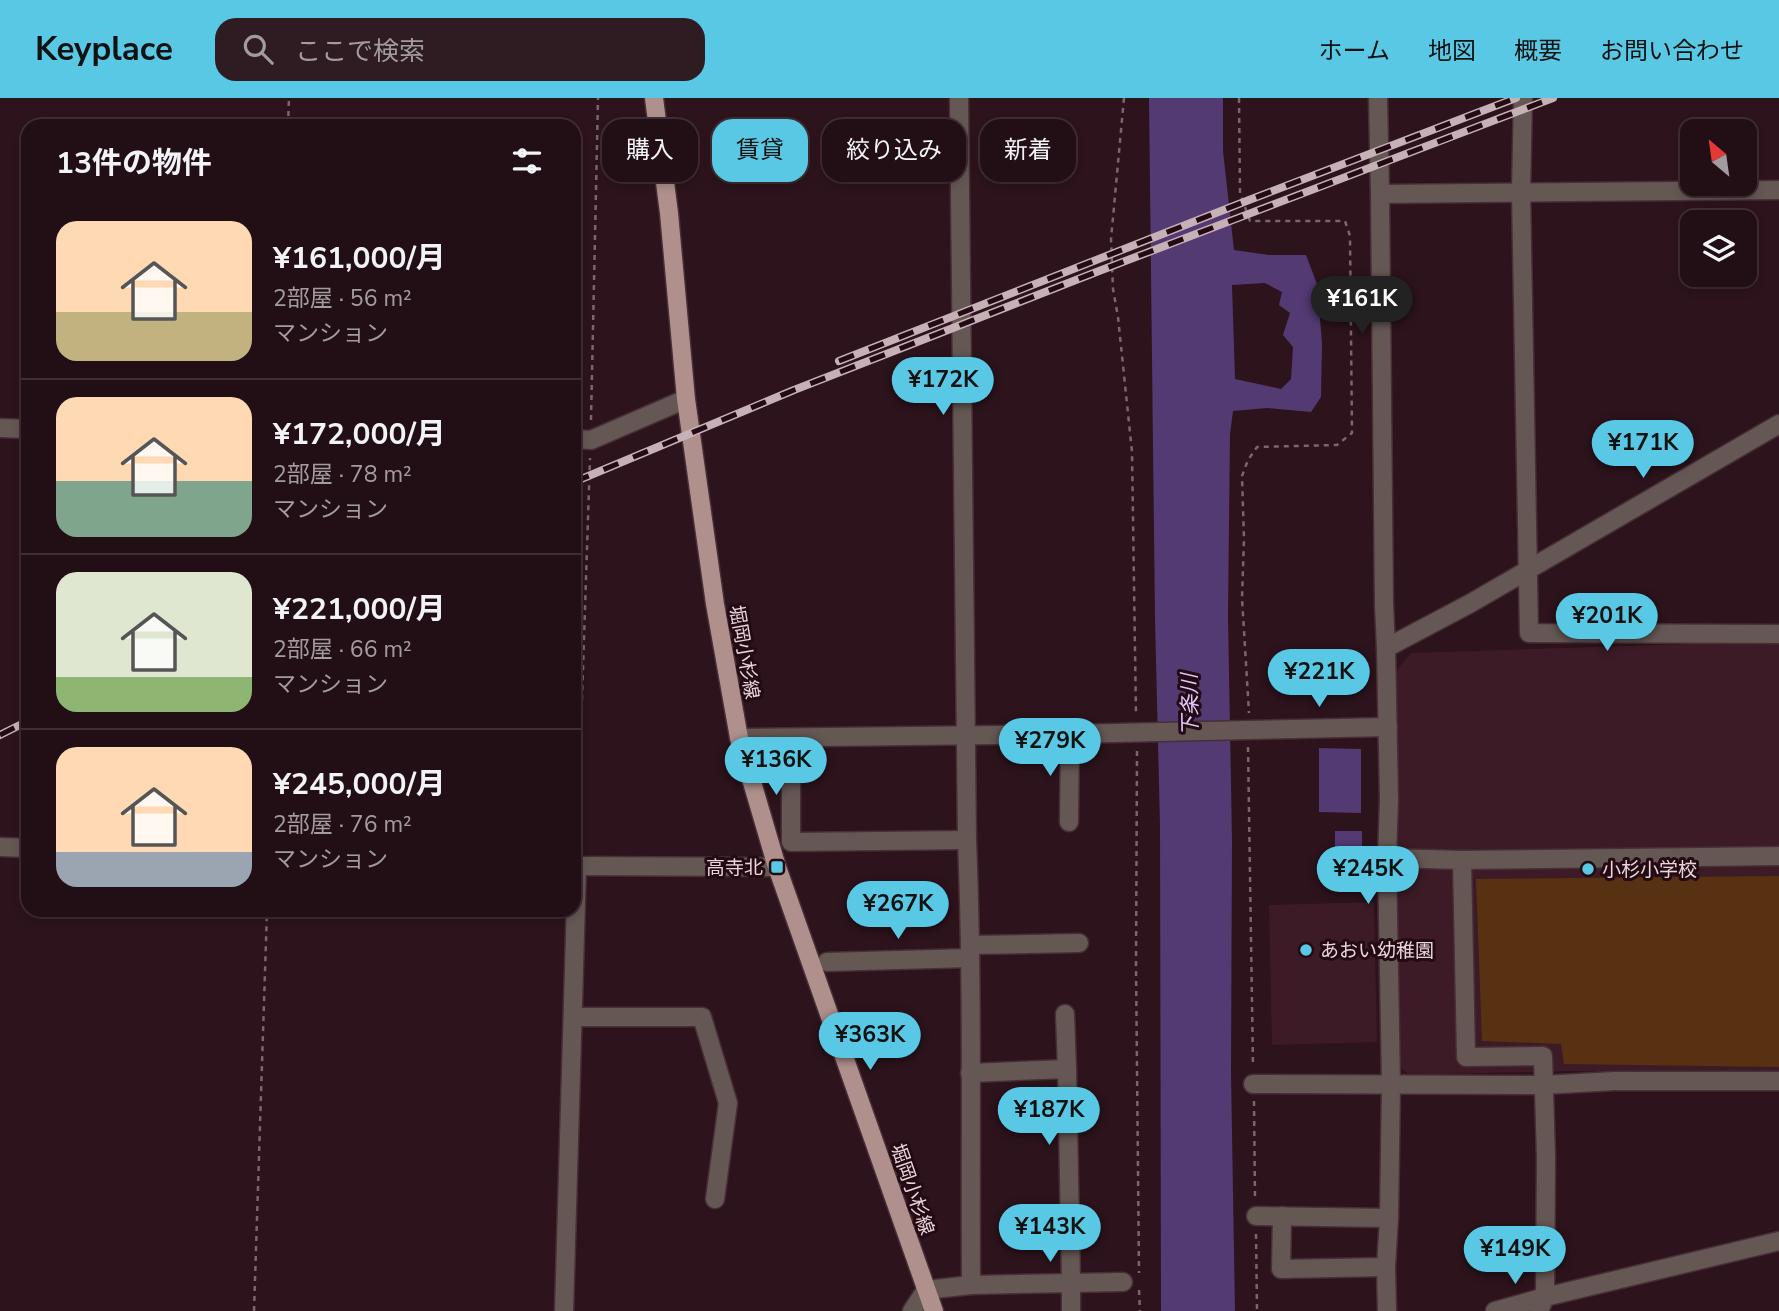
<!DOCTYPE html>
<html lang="ja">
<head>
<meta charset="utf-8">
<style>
	:root { --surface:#220e15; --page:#2e1c22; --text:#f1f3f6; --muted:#a29ca0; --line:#3f2e34; --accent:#59c8e4 }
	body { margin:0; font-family:"Nunito Sans","Noto Sans JP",sans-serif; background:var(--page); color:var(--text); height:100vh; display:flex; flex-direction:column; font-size:26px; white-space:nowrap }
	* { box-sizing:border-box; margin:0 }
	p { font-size:23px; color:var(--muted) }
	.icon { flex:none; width:38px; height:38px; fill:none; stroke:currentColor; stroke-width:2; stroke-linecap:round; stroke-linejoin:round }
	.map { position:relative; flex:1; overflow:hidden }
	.drawer { position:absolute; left:21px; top:21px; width:560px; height:798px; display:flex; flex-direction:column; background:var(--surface); border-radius:21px; box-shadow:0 4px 10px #0003,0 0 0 2px var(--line) }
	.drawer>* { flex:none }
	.guide { position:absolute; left:602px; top:21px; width:665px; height:63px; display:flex; gap:14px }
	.needle { width:46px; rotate:331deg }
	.tools { position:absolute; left:1680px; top:21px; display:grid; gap:14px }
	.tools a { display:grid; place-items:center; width:77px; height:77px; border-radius:14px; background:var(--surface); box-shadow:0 4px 10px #0003,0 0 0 2px var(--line); font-size:35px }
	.price { position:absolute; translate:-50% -60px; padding:0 16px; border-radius:24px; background:var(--accent); color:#111; font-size:23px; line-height:46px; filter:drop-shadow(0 2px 4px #0008) }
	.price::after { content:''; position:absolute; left:50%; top:42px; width:21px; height:16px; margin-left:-10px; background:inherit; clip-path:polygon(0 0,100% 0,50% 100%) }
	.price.on { background:#222; color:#fff }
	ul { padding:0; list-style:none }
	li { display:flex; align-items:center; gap:21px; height:175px; padding:0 35px }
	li+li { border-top:2px solid var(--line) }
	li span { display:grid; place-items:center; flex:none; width:196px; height:140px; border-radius:21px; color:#555 }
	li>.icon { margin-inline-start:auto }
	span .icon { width:84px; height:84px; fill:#fffc; stroke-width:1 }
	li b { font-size:30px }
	h2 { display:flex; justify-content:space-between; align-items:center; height:84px; padding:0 35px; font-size:30px }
	.pill { padding:0 24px; border-radius:21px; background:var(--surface); box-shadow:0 4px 10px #0003,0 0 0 2px var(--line); font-size:24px; line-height:63px }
	.pill.on { background:var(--accent); color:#111 }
	header { display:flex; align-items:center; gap:42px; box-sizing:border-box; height:98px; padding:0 35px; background:var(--accent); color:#111 }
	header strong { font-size:33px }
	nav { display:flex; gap:38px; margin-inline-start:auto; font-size:24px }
	.search { width:490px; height:63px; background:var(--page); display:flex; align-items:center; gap:18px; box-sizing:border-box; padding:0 24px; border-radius:21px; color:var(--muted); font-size:26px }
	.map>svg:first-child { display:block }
	.built { fill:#3c1b26 }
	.green { fill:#573111 }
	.water { fill:#533a73; fill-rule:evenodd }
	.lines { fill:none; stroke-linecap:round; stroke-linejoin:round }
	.minor-casing { stroke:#472e37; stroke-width:21 }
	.major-casing { stroke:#472e37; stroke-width:21 }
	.path { stroke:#7c656c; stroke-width:2.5; stroke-dasharray:5 5; stroke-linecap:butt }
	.minor { stroke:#655754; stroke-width:18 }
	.major { stroke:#af908c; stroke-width:18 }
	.rail-casing { stroke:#c6b1b7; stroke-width:8 }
	.rail { stroke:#230a13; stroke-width:5; stroke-dasharray:16; stroke-linecap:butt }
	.poi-dot { fill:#59c8e4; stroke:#230a13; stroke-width:2.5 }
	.labels { text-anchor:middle; stroke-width:6; stroke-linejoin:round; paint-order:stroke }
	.street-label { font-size:19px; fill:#e9d6db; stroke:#230a13 }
	.poi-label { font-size:19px; fill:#e9d6db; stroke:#230a13; text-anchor:start }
	.water-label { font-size:21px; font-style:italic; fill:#ddc8fd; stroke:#230a13 }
</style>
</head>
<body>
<header>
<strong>Keyplace</strong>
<div class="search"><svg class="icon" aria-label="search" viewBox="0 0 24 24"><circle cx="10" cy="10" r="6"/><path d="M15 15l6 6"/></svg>ここで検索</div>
<nav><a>ホーム</a><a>地図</a><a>概要</a><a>お問い合わせ</a></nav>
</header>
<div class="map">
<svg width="1779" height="1213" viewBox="0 0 1779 1213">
	<rect width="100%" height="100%" fill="#2d131c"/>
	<!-- built -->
	<g class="built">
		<path d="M1779,543V976L1571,973L1409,977L1399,967L1394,575L1411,555Z"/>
		<path d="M1374,804L1377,944L1272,947L1269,807Z"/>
	</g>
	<!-- green -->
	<path class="green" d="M1779,778V969L1564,966L1561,946L1482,943L1476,781Z"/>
	<!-- water -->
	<g class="water">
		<path d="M1149,0H1223V53L1234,152L1269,157H1306L1317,186L1322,245L1321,299L1311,314L1267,310L1233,313L1230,336L1228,518L1232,743L1231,975L1235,1213H1161L1160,727L1155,521ZM1265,185L1282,194L1279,207L1290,215L1283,237L1293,249L1291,281L1281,291L1235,281L1232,187Z"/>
		<path d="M1319,650L1361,651V715L1319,714Z"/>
		<rect x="1335" y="733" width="27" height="38"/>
	</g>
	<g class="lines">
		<!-- minor casing -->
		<g class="minor-casing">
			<g id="minor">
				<path d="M1378,0L1380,96"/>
				<path d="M1523,0L1521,94L1529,535L1779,536"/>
				<path d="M0,330L28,331"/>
				<path d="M574,341L591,342L686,301"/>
				<path d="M1386,550L1384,507L1380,96L1779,92"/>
				<path d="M739,640L1070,636L1388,629"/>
				<path d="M791,640V744L967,742"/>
				<path d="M1069,724L1070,636"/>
				<path d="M0,749L28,750"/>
				<path d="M1387,760L1462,762L1466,959L1543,958L1546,1060L1545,1199L1539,1213"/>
				<path d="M1462,762L1779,758"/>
				<path d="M574,768L777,769"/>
				<path d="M971,847L1079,845"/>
				<path d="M827,864L970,860"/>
				<path d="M1065,916L1067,971"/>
				<path d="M573,919H702L728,1005L715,1101"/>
				<path d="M970,975L1067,971L1071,1185L1123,1184"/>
				<path d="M1253,986L1543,987L1615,983H1779"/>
				<path d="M1256,1118L1389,1120L1391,986L1387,760L1389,701L1386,550L1471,505L1779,326"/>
				<path d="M1282,1118L1281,1171L1386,1169L1389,1120"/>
				<path d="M1386,1169L1387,1213"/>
				<path d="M971,1187L1071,1185V1213"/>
				<path d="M564,1213L577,768"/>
				<path d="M912,1213L926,1192L971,1187C970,1038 973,890 967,742L959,0"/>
				<path d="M1495,1213L1545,1199L1779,1143"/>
			</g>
		</g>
		<!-- major casing -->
		<g class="major-casing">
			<path id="major" d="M654,0L669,115L686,301L715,506L739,640L777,769L934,1213"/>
		</g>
		<!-- path -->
		<g class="path">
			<path d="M1124,0L1111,141L1113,191L1118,219L1132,354L1136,618"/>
			<path d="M1239,0L1240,95L1250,123H1345L1350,138L1352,335L1337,347L1257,349L1248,362L1242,378L1244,441L1242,500L1249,615"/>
			<path d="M288,28L289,0"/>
			<path d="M591,322L598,0"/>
			<path d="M1248,649L1253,968"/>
			<path d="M1137,653L1136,868L1139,1175"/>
			<path d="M577,752L590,360"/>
			<path d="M1254,1003L1255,1101"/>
			<path d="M1256,1136L1257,1213"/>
			<path d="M1139,1192L1140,1213"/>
			<path d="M254,1213L267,812"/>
		</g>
		<!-- minor -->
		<use href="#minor" class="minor"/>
		<!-- major -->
		<use href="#major" class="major"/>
		<!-- rail casing -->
		<g class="rail-casing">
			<g id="rail">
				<path d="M839,263L1249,102L1516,0"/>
				<path d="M574,384L794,292L1099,173L1553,0"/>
				<path d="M0,637L28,623"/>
			</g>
		</g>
		<!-- rail -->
		<use href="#rail" class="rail"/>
	</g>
	<!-- markers -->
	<g class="poi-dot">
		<rect x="770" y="762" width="14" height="14" rx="3.5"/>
		<circle cx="1588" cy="771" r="7"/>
		<circle cx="1306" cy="852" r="7"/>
	</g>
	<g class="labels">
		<!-- street labels -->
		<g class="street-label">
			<text transform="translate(745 554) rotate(80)" y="7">堀岡小杉線</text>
			<text transform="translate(913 1091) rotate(71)" y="7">堀岡小杉線</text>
		</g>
		<!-- poi labels -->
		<g class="poi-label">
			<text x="763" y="776" text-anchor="end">高寺北</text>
			<text x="1602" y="778">小杉小学校</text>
			<text x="1320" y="859">あおい幼稚園</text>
		</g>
		<!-- water labels -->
		<g class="water-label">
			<text transform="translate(1190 607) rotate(-91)" y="7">下条川</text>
		</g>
	</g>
</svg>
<div class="tools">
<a><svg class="needle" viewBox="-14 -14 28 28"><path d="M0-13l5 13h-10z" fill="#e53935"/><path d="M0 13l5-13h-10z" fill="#a29ca0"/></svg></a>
<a><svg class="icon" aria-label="layers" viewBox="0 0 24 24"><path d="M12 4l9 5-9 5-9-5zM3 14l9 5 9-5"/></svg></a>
</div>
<b class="price on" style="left:1362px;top:238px">¥161K</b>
<b class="price" style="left:943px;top:319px">¥172K</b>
<b class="price" style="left:1643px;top:382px">¥171K</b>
<b class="price" style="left:1607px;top:555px">¥201K</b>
<b class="price" style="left:1319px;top:611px">¥221K</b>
<b class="price" style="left:1050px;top:680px">¥279K</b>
<b class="price" style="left:776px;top:699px">¥136K</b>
<b class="price" style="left:1368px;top:808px">¥245K</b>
<b class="price" style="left:898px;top:843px">¥267K</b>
<b class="price" style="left:870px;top:974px">¥363K</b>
<b class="price" style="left:1049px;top:1049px">¥187K</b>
<b class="price" style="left:1050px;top:1166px">¥143K</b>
<b class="price" style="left:1515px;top:1188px">¥149K</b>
<div class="guide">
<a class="pill">購入</a>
<a class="pill on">賃貸</a>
<a class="pill">絞り込み</a>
<a class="pill">新着</a>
</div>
<section class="drawer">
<h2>13件の物件<svg class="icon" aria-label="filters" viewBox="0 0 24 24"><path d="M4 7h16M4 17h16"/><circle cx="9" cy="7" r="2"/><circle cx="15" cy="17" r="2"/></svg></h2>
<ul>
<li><span style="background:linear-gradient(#ffd9b3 65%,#c2b280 0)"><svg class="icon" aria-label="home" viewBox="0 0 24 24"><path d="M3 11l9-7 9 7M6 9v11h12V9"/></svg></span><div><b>¥161,000/月</b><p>2部屋 · 56 m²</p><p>マンション</p></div></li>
<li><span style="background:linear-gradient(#ffd9b3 60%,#7fa58c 0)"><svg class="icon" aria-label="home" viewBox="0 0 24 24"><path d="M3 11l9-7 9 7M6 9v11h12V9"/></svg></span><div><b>¥172,000/月</b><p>2部屋 · 78 m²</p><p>マンション</p></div></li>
<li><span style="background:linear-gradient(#dfe7d0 75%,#8fb573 0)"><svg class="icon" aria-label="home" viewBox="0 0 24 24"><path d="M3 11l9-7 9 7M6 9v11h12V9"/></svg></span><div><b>¥221,000/月</b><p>2部屋 · 66 m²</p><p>マンション</p></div></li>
<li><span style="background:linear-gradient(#ffd9b3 75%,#9aa5b1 0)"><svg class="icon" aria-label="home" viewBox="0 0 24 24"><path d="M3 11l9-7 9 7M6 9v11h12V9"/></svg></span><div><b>¥245,000/月</b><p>2部屋 · 76 m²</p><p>マンション</p></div></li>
</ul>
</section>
</div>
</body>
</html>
